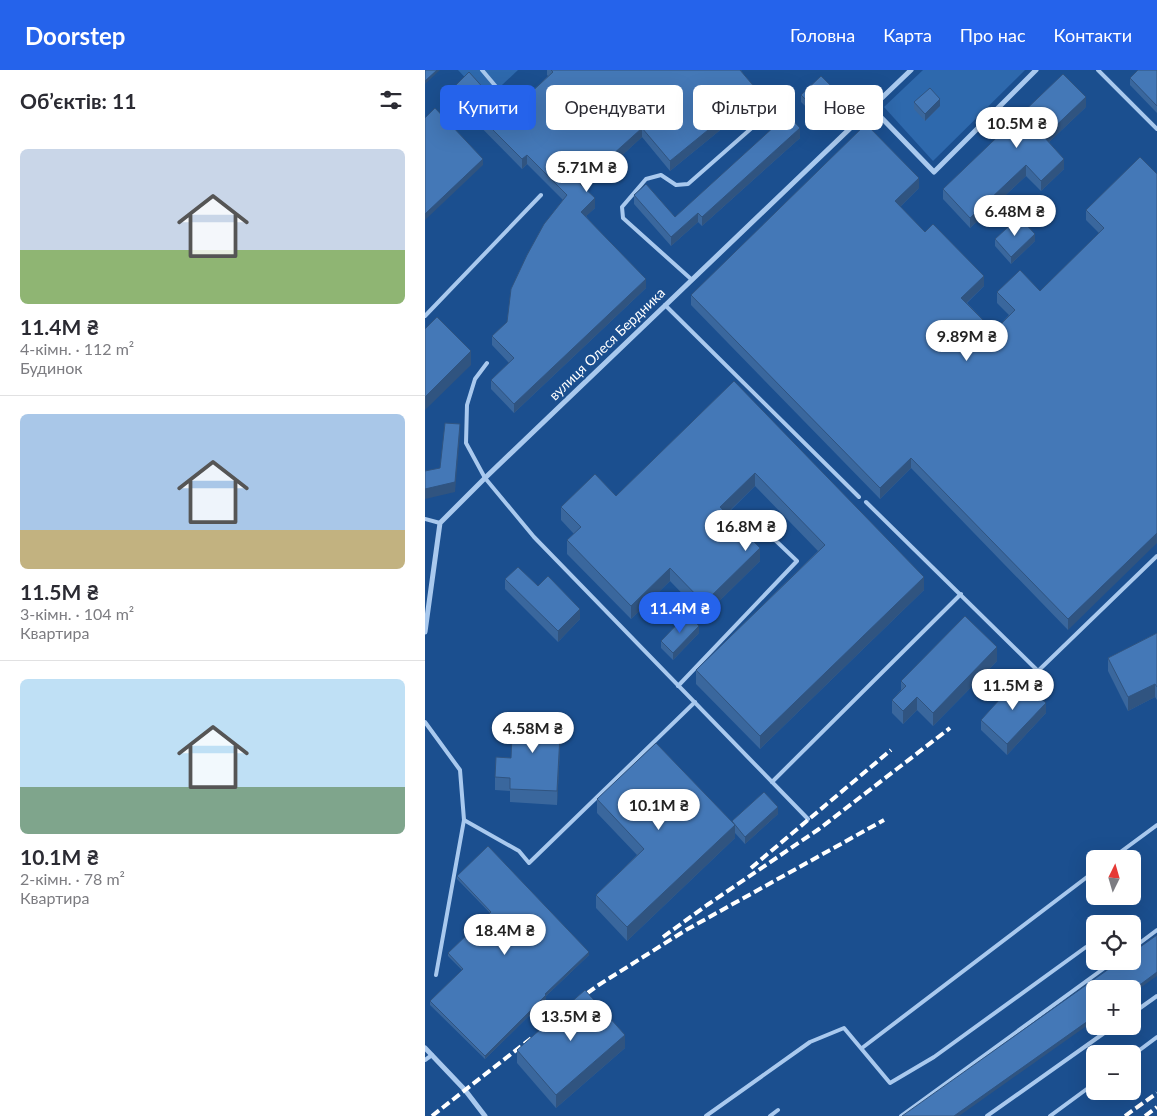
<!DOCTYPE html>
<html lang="uk">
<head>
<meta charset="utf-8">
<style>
	:root { --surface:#fff; --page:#f2f2f3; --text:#2b2b33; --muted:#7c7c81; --line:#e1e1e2; --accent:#2563eb }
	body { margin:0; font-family:Lato,sans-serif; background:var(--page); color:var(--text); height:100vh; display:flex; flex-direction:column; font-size:19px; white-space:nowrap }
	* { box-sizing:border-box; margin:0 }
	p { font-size:16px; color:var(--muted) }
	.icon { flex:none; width:28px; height:28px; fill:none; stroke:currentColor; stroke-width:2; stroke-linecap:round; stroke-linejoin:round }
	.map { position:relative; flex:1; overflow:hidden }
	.details { display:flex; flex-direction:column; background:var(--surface); width:425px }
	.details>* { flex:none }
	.guide { position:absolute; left:15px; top:15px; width:475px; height:45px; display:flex; gap:10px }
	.needle { width:32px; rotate:5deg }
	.controls { position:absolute; left:661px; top:780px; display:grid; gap:10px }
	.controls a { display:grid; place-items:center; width:55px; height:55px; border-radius:8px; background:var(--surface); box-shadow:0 5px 20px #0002; font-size:25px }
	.price { position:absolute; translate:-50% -42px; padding:0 11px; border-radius:18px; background:#fff; color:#222; font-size:16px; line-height:32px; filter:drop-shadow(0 1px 2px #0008) }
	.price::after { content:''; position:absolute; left:50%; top:30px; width:15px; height:11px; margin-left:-8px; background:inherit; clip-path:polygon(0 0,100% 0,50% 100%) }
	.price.on { background:var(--accent); color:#fff }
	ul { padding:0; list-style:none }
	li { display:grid; align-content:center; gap:10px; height:265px; padding:0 20px }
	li+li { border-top:1px solid var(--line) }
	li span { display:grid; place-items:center; height:155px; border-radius:8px; color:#555 }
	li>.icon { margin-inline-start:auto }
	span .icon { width:90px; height:90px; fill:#fffc; stroke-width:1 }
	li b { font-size:21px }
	h2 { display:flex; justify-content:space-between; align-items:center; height:60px; padding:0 20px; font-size:21px }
	.tag { padding:0 18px; border-radius:8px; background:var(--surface); box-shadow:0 5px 20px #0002; font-size:18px; line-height:45px }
	.tag.on { background:var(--accent); color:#fff }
	header { display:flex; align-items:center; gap:30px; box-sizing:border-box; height:70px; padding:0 25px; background:var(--accent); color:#fff }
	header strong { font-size:24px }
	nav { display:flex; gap:28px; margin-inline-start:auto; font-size:18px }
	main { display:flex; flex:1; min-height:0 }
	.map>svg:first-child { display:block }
	.green { fill:#2e69ad }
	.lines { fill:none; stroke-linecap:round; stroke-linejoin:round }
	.service { stroke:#a9c9ee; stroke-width:4 }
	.minor { stroke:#a9c9ee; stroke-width:5 }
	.rail { stroke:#fff; stroke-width:4; stroke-dasharray:9 4; stroke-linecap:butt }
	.wall { fill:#3a679d }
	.shaded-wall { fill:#305480 }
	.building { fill:#4478b7; stroke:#305480 }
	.labels { text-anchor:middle; stroke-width:4.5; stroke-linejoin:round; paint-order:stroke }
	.street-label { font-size:14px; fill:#fff; stroke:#1b4f8f }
</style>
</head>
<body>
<header>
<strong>Doorstep</strong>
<nav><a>Головна</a><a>Карта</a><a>Про нас</a><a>Контакти</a></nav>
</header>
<main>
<section class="details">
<h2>Об’єктів: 11<svg class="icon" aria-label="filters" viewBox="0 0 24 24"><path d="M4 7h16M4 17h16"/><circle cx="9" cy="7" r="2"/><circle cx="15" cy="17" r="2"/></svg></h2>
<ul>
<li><span style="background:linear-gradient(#c9d6e8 65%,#8fb573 0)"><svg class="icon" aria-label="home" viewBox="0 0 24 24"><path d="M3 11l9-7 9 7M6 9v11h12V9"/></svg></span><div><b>11.4M ₴</b><p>4-кімн. · 112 m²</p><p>Будинок</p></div></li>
<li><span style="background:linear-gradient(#a9c7e8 75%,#c2b280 0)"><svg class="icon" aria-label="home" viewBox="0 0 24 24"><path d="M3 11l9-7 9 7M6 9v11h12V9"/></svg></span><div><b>11.5M ₴</b><p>3-кімн. · 104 m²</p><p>Квартира</p></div></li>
<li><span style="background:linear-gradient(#bfe0f5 70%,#7fa58c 0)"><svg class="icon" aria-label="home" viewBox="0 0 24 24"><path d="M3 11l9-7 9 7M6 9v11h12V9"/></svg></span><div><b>10.1M ₴</b><p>2-кімн. · 78 m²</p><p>Квартира</p></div></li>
</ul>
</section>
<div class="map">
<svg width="732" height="1046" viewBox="0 0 732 1046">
	<rect width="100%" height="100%" fill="#1b4f8f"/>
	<!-- green -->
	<g class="green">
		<path d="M33,0H93L61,30Z"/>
		<path d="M498,0H600L508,91L459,37Z"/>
	</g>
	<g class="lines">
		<!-- service -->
		<g class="service">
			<path d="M57,0L73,19"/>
			<path d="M673,0L732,59"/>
			<path d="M266,209L198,148L197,137L221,109L236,105L251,115L263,114L329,56"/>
			<path d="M240,235L434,427"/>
			<path d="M0,246L116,125"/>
			<path d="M62,293L50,309L42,335L41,373L60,408L109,467L383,749"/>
			<path d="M441,432L613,601L732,486"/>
			<path d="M0,449L15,453"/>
			<path d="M253,616L372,491L326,447"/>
			<path d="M0,652L35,700L39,750L11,905"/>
			<path d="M347,712L536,524"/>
			<path d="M39,750L94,781L104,793L270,632"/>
			<path d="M686,789L732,755"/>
			<path d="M708,878L732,860"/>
			<path d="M708,943L732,926"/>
			<path d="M437,978L670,801"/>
			<path d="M708,985L732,967"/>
			<path d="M0,990L7,985"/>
			<path d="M281,1046L385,972L419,958L465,1013L509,987L661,877"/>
			<path d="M345,1046L353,1040"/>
			<path d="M476,1046L689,891"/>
			<path d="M562,1046L689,956"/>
			<path d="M625,1046L670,1013"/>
		</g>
		<!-- minor -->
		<g class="minor">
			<path d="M447,38L509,102L611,0"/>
			<path d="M0,562L15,453L60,408L486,0"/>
			<path d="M0,978L40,1020L60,1046"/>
		</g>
		<!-- rail -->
		<g class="rail">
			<path d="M326,798L466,680"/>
			<path d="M238,867L282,835L394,759L525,658"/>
			<path d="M152,931L172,916L261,860L459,750"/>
			<path d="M7,1046L109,966"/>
			<path d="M700,1046L732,1023"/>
			<path d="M720,1046L732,1037"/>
		</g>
	</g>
	<!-- wall -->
	<g class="wall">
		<path d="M122,0H316L332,30L245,101L217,67L160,119L170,138L161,146L221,218L89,343L66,319V310L84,293L67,275V266L82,252L138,130L102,94L97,99L27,28V19L71,32L88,39L123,6L122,5Z"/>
		<path d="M732,0V43L705,15V8Z"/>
		<path d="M376,25L416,33L397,52L376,32Z"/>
		<path d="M489,32L515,36L500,51L489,39Z"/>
		<path d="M661,37L624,72L639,99L616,121L601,106L545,158L518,129V119Z"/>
		<path d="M339,40L375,68L277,156L273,152L246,176L209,134V125L250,147L347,59L339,49Z"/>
		<path d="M715,87L643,560L486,398L455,429L266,235V225L494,118L475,137L500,162L559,216L542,233L569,261L584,245L572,233V222L615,221L674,163L661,150V140Z"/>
		<path d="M570,169L610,171L586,194L570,176Z"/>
		<path d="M309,311L499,520L335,679L271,614V600L393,481L330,416L302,444L335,491L279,546L245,511L206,549L142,484V470L149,464L136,450V437L191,426Z"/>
		<path d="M80,509L113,516L155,549L133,572L80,519Z"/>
		<path d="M274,563L248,590L236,578V571Z"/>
		<path d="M732,563V630L730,627L703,641L683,601V588Z"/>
		<path d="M572,591L508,656L492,640L478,654L467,643V630L476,620V611Z"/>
		<path d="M621,643L582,685L556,660V650Z"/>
		<path d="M136,660L132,735L85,732V721L70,720V707L86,688Z"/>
		<path d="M172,729L307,751L353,744L320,774L310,763V768L202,871L171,838V825L212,785L172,743Z"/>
		<path d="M32,806L164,885L121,926V929L60,989L5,935V931L37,900L23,886V883L65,843L32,809Z"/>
		<path d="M200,978L131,1038L92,993V980Z"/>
	</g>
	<!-- shaded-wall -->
	<g class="shaded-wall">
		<path d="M12,0H15L0,14V11Z"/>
		<path d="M332,20V30L245,101V91Z"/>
		<path d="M416,26V33L397,52V45Z"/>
		<path d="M661,27V37L619,77V67Z"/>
		<path d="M515,29V36L500,51V44Z"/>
		<path d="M217,58V67L155,124V114Z"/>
		<path d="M375,58V68L277,156V147Z"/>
		<path d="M102,85V94L97,99V89Z"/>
		<path d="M58,89V95L0,150V144Z"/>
		<path d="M639,89V99L616,121V111Z"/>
		<path d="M601,95V106L545,158V148Z"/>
		<path d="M494,108V118L470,142V131Z"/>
		<path d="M170,128V138L156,151V142Z"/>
		<path d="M273,143V152L246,176V167Z"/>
		<path d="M610,164V171L586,194V187Z"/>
		<path d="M559,206V216L536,238V228Z"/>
		<path d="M221,209V218L89,343V334Z"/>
		<path d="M46,281V295L0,340V327Z"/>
		<path d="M35,354V365L30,422L0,429V419L30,412Z"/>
		<path d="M486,388V398L455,429V418Z"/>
		<path d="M330,403V416L295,450V437Z"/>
		<path d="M732,463V473L643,560V549Z"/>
		<path d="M335,478V491L279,546V533Z"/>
		<path d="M245,498V511L206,549V536Z"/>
		<path d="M499,507V520L335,679V666Z"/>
		<path d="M155,539V549L133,572V561Z"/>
		<path d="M274,556V563L248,590V583Z"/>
		<path d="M572,577V591L508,656V643Z"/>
		<path d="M730,614V627L703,641V627Z"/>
		<path d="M492,627V640L478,654V641Z"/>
		<path d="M621,633V643L582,685V674Z"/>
		<path d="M136,646V660L132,735V721Z"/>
		<path d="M353,737V744L320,774V767Z"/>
		<path d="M310,755V768L202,871V857Z"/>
		<path d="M164,882V885L121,926V929L60,989V986L120,924Z"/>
		<path d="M732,902V906L708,923V920Z"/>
		<path d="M670,946V950L534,1046H529Z"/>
		<path d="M200,965V978L131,1038V1025Z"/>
	</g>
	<!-- building -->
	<g class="building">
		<path d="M0,0H12L0,11Z"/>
		<path d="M126,0H315L332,20L245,91L217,58L155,114L170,128L156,142L221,209L89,334L66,310L89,288L67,266L82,252L86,219L102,185L119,154L142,125L102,85L97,89L27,19L44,2L71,32L76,27L88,39L128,2Z"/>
		<path d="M713,0H732V36L705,8Z"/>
		<path d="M638,4L661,27L619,67L639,89L616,111L601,95L545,148L518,119Z"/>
		<path d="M396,6L416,26L397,45L376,25Z"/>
		<path d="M505,18L515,29L500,44L489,32Z"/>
		<path d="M350,31L375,58L277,147L273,143L246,167L209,125L221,114L250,147L351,55L339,40Z"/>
		<path d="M10,38L58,89L0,144V48Z"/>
		<path d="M441,54L494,108L470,131L500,162L508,154L559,206L536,228L569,261L590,240L572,222L595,200L615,221L679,158L661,140L715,87L732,104V463L643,549L486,388L455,418L266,225Z"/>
		<path d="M594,147L610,164L586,187L570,169Z"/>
		<path d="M12,247L46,281L0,327V259Z"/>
		<path d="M309,311L499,507L335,666L271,600L400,475L330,403L295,437L335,478L279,533L245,498L206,536L142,470L156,457L136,437L170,404L191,426Z"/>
		<path d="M20,353L35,354L30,412L0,419V401L15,398Z"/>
		<path d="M93,497L113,516L123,506L155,539L133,561L80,509Z"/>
		<path d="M262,544L274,556L248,583L236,571Z"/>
		<path d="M540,546L572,577L508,643L492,627L478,641L467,630L481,616L476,611Z"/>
		<path d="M732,563V617L730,614L703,627L683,588Z"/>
		<path d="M594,608L621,633L582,674L556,650Z"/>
		<path d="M88,644L136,646L132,721L85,719V708L70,707L71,687L86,688Z"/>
		<path d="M231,673L310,755L202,857L171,825L219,779L172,729Z"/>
		<path d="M339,722L353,737L320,767L307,751Z"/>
		<path d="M63,776L164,882L120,924L121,925L60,986L5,931L38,899L23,883L66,842L32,806Z"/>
		<path d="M732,865V902L708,920V919H670V946L529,1046H477L695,891H708V882Z"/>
		<path d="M160,920L200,965L131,1025L92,980Z"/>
	</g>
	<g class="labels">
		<!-- street labels -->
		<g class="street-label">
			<text transform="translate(182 274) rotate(-44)" y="5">вулиця Олеся Бердника</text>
		</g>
	</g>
</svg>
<div class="controls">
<a><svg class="needle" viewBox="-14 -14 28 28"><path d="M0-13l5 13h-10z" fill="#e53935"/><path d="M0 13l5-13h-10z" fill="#7c7c81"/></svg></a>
<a><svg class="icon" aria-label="locate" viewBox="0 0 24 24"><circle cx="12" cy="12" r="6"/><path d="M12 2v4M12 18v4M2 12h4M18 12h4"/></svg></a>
<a>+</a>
<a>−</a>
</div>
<b class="price" style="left:592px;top:79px">10.5M ₴</b>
<b class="price" style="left:162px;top:123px">5.71M ₴</b>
<b class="price" style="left:590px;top:167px">6.48M ₴</b>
<b class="price" style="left:542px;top:292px">9.89M ₴</b>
<b class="price" style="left:321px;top:482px">16.8M ₴</b>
<b class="price on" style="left:255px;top:564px">11.4M ₴</b>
<b class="price" style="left:588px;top:641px">11.5M ₴</b>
<b class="price" style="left:108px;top:684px">4.58M ₴</b>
<b class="price" style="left:234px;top:761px">10.1M ₴</b>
<b class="price" style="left:80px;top:886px">18.4M ₴</b>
<b class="price" style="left:146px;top:972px">13.5M ₴</b>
<div class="guide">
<a class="tag on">Купити</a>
<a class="tag">Орендувати</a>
<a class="tag">Фільтри</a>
<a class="tag">Нове</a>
</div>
</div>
</main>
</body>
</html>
